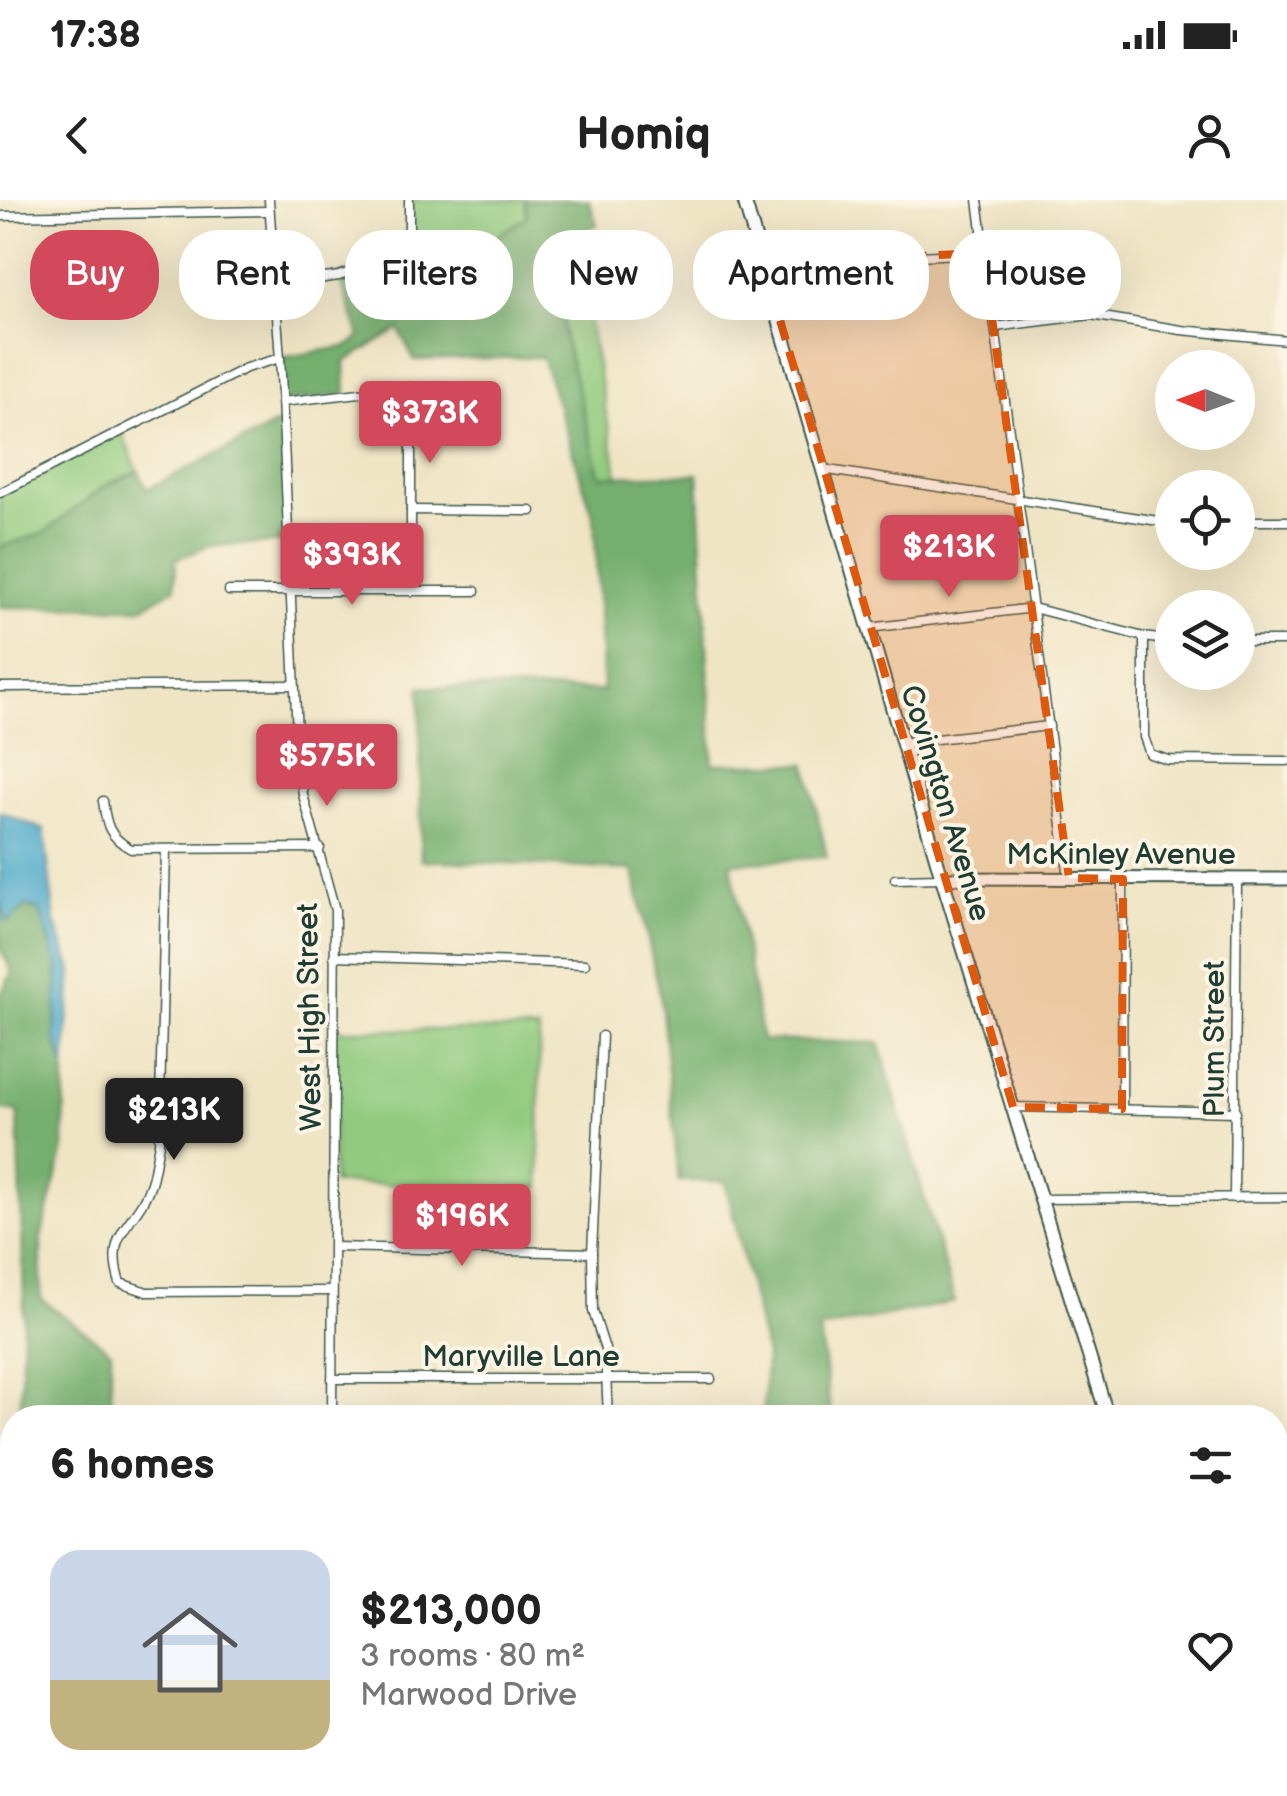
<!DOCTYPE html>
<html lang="en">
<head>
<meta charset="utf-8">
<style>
	:root { --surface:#fff; --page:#f2f2f2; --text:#222; --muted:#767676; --accent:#d1495b }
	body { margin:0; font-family:"Balsamiq Sans",sans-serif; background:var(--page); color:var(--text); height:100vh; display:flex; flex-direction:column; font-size:38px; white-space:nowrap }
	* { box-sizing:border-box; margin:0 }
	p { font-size:32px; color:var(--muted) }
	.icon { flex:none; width:55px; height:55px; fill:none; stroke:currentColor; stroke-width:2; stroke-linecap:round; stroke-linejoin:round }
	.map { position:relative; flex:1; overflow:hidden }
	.side { position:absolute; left:0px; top:1205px; width:1288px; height:392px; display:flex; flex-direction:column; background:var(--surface); border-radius:40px 40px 0 0; box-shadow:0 10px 40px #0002 }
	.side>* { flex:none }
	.guide { position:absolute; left:30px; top:30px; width:1228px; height:90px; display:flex; gap:20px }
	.needle { width:65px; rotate:271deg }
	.controls { position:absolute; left:1155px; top:150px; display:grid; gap:20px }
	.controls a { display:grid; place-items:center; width:100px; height:100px; border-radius:50%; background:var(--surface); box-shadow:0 10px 40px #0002; font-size:50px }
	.price { position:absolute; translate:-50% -85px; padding:0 22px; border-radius:10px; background:var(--accent); color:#fff; font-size:32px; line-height:65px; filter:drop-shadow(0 2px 5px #0008) }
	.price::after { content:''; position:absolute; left:50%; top:60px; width:30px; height:22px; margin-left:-15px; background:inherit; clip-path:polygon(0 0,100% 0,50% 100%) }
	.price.on { background:#222; color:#fff }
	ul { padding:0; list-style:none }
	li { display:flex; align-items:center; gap:30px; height:250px; padding:0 50px }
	li span { display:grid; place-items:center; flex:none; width:280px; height:200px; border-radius:30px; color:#555 }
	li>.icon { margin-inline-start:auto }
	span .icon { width:120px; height:120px; fill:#fffc; stroke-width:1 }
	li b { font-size:42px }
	h2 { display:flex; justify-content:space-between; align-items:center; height:120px; padding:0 50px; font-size:42px }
	.chip { padding:0 35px; border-radius:40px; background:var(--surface); box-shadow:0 10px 40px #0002; font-size:35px; line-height:90px }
	.chip.on { background:var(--accent); color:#fff }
	.status { display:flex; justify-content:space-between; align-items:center; height:70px; padding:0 50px; background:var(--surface); direction:ltr }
	.status svg { height:28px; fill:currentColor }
	header { display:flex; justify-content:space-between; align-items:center; height:130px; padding:0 50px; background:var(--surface); font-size:45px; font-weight:700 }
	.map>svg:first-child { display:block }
	.green { fill:#92cb7f; stroke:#58845a; stroke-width:2.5 }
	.forest { fill:#75af6e; stroke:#4a7651; stroke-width:2.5 }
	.water { fill:#4daacb; stroke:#367480; stroke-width:2.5 }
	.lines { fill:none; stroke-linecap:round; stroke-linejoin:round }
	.street-casing { stroke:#3e564a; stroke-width:11 }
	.secondary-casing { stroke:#3e564a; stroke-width:15 }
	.primary-casing { stroke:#3e564a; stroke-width:16 }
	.street { stroke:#fff; stroke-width:8 }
	.secondary { stroke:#fff; stroke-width:11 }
	.primary { stroke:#fff; stroke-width:12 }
	.marked { fill:#de580e; fill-opacity:0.2; stroke:#de580e; stroke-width:8; stroke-dasharray:20 12; stroke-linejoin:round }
	.labels { text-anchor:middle; stroke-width:8; stroke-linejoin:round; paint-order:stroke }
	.street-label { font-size:30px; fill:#1f3d34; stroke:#fcf5e5 }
</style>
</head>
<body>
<div class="status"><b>17:38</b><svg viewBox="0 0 49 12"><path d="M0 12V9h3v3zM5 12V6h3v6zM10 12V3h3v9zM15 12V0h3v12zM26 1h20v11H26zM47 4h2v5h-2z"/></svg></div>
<header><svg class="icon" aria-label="back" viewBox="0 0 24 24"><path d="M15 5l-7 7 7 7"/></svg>Homiq<svg class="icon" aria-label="person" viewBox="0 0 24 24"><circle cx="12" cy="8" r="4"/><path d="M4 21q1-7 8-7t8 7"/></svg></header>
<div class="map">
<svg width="1287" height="1596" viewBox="0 0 1287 1596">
	<rect width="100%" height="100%" fill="#fcf5e5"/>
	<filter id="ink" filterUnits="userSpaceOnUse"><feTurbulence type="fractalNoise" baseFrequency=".01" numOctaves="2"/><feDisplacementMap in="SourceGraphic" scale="20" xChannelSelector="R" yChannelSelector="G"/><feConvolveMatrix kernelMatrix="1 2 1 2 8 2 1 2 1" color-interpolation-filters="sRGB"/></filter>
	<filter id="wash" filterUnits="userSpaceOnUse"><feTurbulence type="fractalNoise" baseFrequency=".0048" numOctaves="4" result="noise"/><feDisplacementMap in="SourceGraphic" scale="40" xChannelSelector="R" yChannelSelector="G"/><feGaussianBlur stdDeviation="2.25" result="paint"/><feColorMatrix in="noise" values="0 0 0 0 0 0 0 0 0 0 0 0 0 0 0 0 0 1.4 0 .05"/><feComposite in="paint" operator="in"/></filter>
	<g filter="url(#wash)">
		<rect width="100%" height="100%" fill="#efe4c4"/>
		<!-- green -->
		<g class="green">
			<path d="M409,0H525L528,16L421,87L401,54L406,48Z"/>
			<path d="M572,34L618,276H600L565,141L556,41Z"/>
			<path d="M121,231L138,271L104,286L44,333L0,347V293Z"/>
			<path d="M333,830H539L540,988L333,983Z"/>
		</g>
		<!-- forest -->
		<g class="forest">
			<path d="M525,0H589L597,25L556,41L565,141L600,276L698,274L713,564H806L827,657L731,663L762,840L879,843L955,1102L820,1129L831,1217H763L766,1155L725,981H679L661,800L633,670L421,660L420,487L603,491L594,318L542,157L414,160L399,129L345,162L346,194L282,202L280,158L349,146L360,136L339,76L401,54L422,87L527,16Z"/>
			<path d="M283,221L288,342L210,346L176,359L175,388L141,408L0,407V347L44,333L105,286L138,271L147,289Z"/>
			<path d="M0,702L7,722L27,706L40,711L58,767L55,838L65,868L64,949L41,1037V1099L111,1151V1217H20L24,1098L18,912L0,909V797L12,772L0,748Z"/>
			<path d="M862,1585H932L934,1596H866Z"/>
		</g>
		<!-- water -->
		<path class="water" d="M0,612L44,630L55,722L72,771L65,868L55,838L58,767L40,711L27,706L7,722L0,702Z"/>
	</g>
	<g filter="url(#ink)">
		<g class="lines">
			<!-- street casing -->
			<g class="street-casing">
				<g id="street">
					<path d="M269,0L281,174L298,558L303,595L335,710L332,1218"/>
					<path d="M978,0L1069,678"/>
					<path d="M0,16L269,11"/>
					<path d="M763,63L983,53"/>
					<path d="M274,85L339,76L401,54L409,40V0"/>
					<path d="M995,127L1091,115L1181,130L1287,140"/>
					<path d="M282,202L411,187V391"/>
					<path d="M822,269L1152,320L1172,321"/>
					<path d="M0,293L246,168L280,158"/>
					<path d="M411,310L531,311"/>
					<path d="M1238,321H1287"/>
					<path d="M229,391H475"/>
					<path d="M869,428L1033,408L1144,437L1172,441"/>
					<path d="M1144,437V537L1150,554L1168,560L1287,561"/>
					<path d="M1238,441H1287"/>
					<path d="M0,487L294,485"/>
					<path d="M902,543L1049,526"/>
					<path d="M103,601C106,625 109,637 131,649L320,648"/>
					<path d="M166,650L159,944C156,957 155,971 151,983C137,1027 103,1029 120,1083L147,1092L332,1091"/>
					<path d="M895,679L942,678"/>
					<path d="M334,756L585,764"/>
					<path d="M602,836L592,1053L593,1111L605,1149L608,1218"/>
					<path d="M1013,907L1236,912"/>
					<path d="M1122,909L1123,679"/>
					<path d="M1234,998L1237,680"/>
					<path d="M1042,999L1287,997"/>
					<path d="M334,1047L592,1053"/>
					<path d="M332,1179H711"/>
					<path d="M0,1330L12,1329"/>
					<path d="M1275,1451L1287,1447"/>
					<path d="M0,1504L10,1510L9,1596"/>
					<path d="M1143,1585L1163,1596"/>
					<path d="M328,1596V1585"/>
					<path d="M471,1596V1585"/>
					<path d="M620,1596V1585"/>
					<path d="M1039,1596L1067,1585"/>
				</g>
			</g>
			<!-- secondary casing -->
			<g class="secondary-casing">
				<g id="secondary">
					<path d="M942,678L1287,679"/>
					<path d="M785,1596L823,1585"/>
				</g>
			</g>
			<!-- primary casing -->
			<g class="primary-casing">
				<g id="primary">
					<path d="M744,0L942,678L1108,1218"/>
					<path d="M1214,1585L1217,1596"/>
				</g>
			</g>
			<!-- street -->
			<use href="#street" class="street"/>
			<!-- secondary -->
			<use href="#secondary" class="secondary"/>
			<!-- primary -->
			<use href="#primary" class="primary"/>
		</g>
	</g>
	<!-- marked area -->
	<path class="marked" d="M983,53L1069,678L1123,679L1122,909L1013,907L763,63Z"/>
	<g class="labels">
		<!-- street labels -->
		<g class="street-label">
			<text transform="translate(946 603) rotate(73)" y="10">Covington Avenue</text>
			<text x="1121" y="664">McKinley Avenue</text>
			<text transform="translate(309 817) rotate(-91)" y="10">West High Street</text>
			<text transform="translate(1214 839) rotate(-90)" y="10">Plum Street</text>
			<text x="521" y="1166">Maryville Lane</text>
		</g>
	</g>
</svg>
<div class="controls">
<a><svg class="needle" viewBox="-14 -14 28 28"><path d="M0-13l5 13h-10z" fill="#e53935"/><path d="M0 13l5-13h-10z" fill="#767676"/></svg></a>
<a><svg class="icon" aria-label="locate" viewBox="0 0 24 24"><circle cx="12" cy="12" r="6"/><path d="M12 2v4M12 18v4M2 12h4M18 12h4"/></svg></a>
<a><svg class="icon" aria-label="layers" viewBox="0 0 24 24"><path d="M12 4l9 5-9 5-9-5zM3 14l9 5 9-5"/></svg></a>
</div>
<b class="price" style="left:430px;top:266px">$373K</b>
<b class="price" style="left:949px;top:400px">$213K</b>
<b class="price" style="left:352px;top:408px">$393K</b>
<b class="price" style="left:327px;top:609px">$575K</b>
<b class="price on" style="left:174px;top:963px">$213K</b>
<b class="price" style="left:462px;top:1069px">$196K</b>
<div class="guide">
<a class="chip on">Buy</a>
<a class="chip">Rent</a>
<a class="chip">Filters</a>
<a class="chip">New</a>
<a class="chip">Apartment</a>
<a class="chip">House</a>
</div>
<section class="side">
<h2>6 homes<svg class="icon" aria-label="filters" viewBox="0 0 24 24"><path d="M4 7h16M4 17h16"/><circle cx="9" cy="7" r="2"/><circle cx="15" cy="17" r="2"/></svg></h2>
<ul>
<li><span style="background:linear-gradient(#c9d6e8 65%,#c2b280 0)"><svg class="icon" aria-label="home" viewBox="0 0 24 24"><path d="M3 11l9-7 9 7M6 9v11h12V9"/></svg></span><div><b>$213,000</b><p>3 rooms · 80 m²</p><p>Marwood Drive</p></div><svg class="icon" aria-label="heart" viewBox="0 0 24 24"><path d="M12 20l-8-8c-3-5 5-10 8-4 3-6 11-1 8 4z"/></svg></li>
</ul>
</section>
</div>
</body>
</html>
